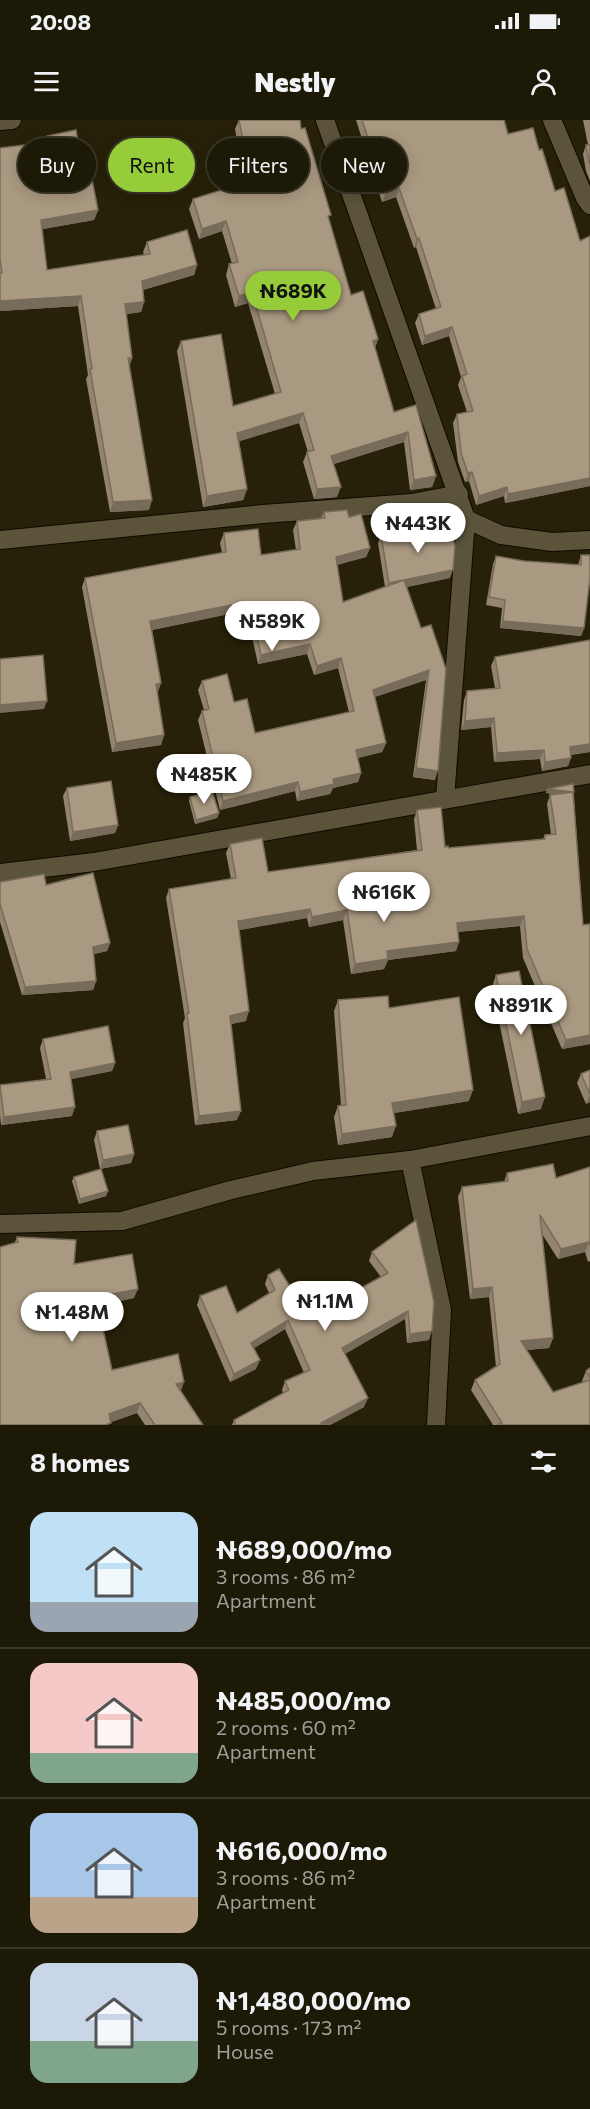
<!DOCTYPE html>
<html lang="en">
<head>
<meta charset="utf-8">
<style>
	:root { --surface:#1d1907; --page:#252211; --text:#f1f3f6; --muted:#a0a09b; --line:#3b3828; --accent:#96cc3a }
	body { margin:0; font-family:Commissioner,sans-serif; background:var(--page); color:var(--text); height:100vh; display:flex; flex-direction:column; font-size:22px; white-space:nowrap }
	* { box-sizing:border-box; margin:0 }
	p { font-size:20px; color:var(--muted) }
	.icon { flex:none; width:33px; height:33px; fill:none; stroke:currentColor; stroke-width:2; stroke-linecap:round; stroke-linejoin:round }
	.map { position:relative; height:1305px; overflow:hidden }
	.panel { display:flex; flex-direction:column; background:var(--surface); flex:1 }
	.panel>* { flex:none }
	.top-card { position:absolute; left:18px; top:18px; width:555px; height:54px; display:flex; gap:12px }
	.price { position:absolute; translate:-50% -51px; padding:0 14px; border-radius:21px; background:#fff; color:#222; font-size:20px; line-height:39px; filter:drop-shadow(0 2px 3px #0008) }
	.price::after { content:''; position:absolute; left:50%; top:36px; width:18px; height:14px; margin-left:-9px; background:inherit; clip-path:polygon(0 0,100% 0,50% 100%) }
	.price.active { background:var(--accent); color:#111 }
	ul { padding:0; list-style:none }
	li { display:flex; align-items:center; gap:18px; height:150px; padding:0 30px }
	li+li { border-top:2px solid var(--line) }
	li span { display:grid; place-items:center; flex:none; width:168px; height:120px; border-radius:18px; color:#555 }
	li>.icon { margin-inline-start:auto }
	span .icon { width:72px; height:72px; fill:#fffc; stroke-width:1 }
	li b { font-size:26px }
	h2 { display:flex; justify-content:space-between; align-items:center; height:72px; padding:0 30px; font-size:26px }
	.chip { padding:0 21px; border-radius:27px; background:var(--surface); box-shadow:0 3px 15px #0003,0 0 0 2px var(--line); font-size:21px; line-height:54px }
	.chip.active { background:var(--accent); color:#111 }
	.status { display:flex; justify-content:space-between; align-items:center; height:42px; padding:0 30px; background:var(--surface); direction:ltr }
	.status svg { height:16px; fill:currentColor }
	header { display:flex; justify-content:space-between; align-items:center; height:78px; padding:0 30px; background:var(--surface); font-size:27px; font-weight:800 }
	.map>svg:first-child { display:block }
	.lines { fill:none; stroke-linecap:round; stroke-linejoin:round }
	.minor-casing { stroke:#100a00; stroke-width:20 }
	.minor { stroke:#5b543b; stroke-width:18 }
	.wall { fill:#92846f }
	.shaded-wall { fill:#776b5a }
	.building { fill:#aa9981; stroke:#776b5a; stroke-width:1.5 }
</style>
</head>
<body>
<div class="status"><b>20:08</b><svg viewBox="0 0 49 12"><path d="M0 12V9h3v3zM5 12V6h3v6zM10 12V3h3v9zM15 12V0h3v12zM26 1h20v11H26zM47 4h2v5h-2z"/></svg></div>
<header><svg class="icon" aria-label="menu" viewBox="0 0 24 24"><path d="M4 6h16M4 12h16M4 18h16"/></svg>Nestly<svg class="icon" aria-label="person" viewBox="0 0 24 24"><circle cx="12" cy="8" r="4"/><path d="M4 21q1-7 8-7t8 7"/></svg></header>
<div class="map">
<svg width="590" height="1305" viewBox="0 0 590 1305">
	<rect width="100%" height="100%" fill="#272109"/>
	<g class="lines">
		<!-- minor casing -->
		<g class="minor-casing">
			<g id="minor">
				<path d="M325,0L466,399L501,415L552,422L590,420"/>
				<path d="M552,0L585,78L590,85"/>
				<path d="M0,1L12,0"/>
				<path d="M0,420L263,394L412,383L459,374"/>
				<path d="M445,679L466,399"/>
				<path d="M0,753L94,742L590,654"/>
				<path d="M410,1040L442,1190L436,1305"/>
				<path d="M0,1104L122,1101L231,1070L313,1051L410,1040L590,1006"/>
			</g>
		</g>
		<!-- minor -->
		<use href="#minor" class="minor"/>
	</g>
	<!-- wall -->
	<g class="wall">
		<path d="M239,0H300L301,9L351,175L378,219L375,228L394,292L416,285L436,356L432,367L410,370L404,322L334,344L337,377L314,379L303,342L307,332H308L299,303L239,321L247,369L243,380L203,387L177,231L181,221L233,286L275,274L248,183L235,187L226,155L229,144H232L222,111L199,119L189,89L193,79L245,63L235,9Z"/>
		<path d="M356,0H504L590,366L505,383L504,376L476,385L469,361L465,362L458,342L453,303L457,294L467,292L458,265L461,257L449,216L422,225L415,203L419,194L436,189L416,127L414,128L396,77L382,82Z"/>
		<path d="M583,0H590V61L586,51L583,34L586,25H588Z"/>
		<path d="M47,16L82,45L98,90L94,100L42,109L47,150L144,135L143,132L147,122L197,145L194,155L143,170L144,182L141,192L126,194L132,238L129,247L149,390L110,392L86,259L88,255L78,186L0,191V28L45,22Z"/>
		<path d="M324,392L349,397L370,428L366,437L337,445L343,482L385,467L378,423L381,415L408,416L450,458L407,467L421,508L431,505L435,660L413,657L426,560L374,577L386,623L382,632L358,638L361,653L358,662L333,668L330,674L297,681L295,671L220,690L198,600L202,591L204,590L198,570L202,561L234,582L255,613L349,592L338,548L314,555L307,534L258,544L249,503L230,506L229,494L152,510L161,563L157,573L164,615L161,625L112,632L82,467L85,458L222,433L220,423L224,413L261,435L296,430L293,410L297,401L321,398Z"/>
		<path d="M581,435L588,466L584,508L581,516L500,508L502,488L486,485L493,444L496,436L524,441L578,445Z"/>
		<path d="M590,520V632L571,635L568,646L542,651L540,639L494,642L491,607L461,610L464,580L467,571L495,568L491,546L495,537Z"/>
		<path d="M573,664L583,805L590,804V924L562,929L523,838L520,806L458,812L456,831L388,840L384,849L351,854L343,800L309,807L307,798L239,810L246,901L231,904L237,1000L195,1005L183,903L185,898L166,778L169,769L231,759L226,733L230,724L268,752L417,730L414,699L417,690L445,727L448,728L543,719L545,715L551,714L547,684L550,675L554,674L546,673L547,669Z"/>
		<path d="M67,668L118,705L115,713L70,721L63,676Z"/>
		<path d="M190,677L219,693L217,698L195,704L189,681Z"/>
		<path d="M0,762L46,765L110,823L107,831L94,834L96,861L93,870L22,875L0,802Z"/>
		<path d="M496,855L541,989L518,994L492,867Z"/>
		<path d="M338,880L389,888L469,981L394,993L392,1017L338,1025L334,997L338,986H341L334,891Z"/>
		<path d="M43,919L115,943L112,951L71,959L72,996L1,1005L0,995V966L46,959L40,928Z"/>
		<path d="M590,950V982L586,984L577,963L581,954Z"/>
		<path d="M97,1011L134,1034L131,1043L100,1049L94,1020Z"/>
		<path d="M590,1047V1141L588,1142L585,1132L558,1139L542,1114L553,1218L549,1228L526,1230L553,1272L583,1262L582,1261L586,1251L590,1248V1305H493L471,1270L475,1260L496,1247L489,1177L470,1179L458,1077L462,1067L504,1062L507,1053L556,1058Z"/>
		<path d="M74,1057L108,1071L106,1076L79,1084L72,1061Z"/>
		<path d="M416,1100L429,1220L407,1223L405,1199L345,1234L364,1287L330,1305H232L234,1300L283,1273L282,1270L285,1261L304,1253L285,1209L254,1228L256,1249L230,1262L197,1185L200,1176L237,1193L269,1173L265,1164L268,1155L309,1197L381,1157L369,1141L372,1132Z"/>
		<path d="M17,1117L74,1144L134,1178L98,1186L112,1250L181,1271L203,1305H145L137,1293L111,1302L15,1122Z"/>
	</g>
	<!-- shaded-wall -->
	<g class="shaded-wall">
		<path d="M399,68L396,77L382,82L386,73Z"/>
		<path d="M98,90L94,100L38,110L41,100Z"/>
		<path d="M226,101L222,111L199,119L202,109Z"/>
		<path d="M419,118L416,127L414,128L417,119Z"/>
		<path d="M197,145L194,155L138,171L142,161Z"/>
		<path d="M252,172L248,183L235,187L239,176Z"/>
		<path d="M81,176L78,186L0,191V181Z"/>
		<path d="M144,182L141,192L121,195L125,184Z"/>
		<path d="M452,207L449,216L422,225L425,216Z"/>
		<path d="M378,219L374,230L373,221Z"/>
		<path d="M128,238H132L129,248Z"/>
		<path d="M303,293L299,303L234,323L237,313Z"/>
		<path d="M408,312L404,322L327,346L331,336Z"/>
		<path d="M472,352L469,361L465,362L468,353Z"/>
		<path d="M436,356L432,367L410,370L414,360Z"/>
		<path d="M590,358V366L505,383L508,374Z"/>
		<path d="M341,367L337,377L314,379L317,369Z"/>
		<path d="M507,367L504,376L476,385L479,376Z"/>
		<path d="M247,369L243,380L203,387L207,376Z"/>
		<path d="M152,380L149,390L110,392L113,382Z"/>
		<path d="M370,428L366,437L332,446L336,437Z"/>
		<path d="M453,450L450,458L386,471L389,463Z"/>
		<path d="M232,485L229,494L147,511L150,501Z"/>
		<path d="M252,494L249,503L230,506L234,497Z"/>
		<path d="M503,501L584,508L581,516L500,508Z"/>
		<path d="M310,524L307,534L258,544L261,535Z"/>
		<path d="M341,538L338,548L314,555L317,546Z"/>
		<path d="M429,550L426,560L369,579L373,570Z"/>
		<path d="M161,563L158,572L152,573L156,564Z"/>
		<path d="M47,581L44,589L0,593V585Z"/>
		<path d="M494,598L491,607L461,610L465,601Z"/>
		<path d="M164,615L161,625L112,632L116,623Z"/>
		<path d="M386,623L382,632L353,639L356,630Z"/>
		<path d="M590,624V632L566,635L570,627Z"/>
		<path d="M544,630L540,639L494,642L497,633Z"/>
		<path d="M571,638L568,646L542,651L545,642Z"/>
		<path d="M416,648L438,651L435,660L413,657Z"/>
		<path d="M361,653L358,662L333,668L330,674L297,681L300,672L333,659Z"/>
		<path d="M298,662L295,671L220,690L223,681Z"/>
		<path d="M547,669L574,672L572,676L546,673Z"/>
		<path d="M219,693L217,698L195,704L196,700Z"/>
		<path d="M118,705L115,713L70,721L73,712Z"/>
		<path d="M310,789L307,798L235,811L238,801Z"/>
		<path d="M347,790L343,800L309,807L312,797Z"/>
		<path d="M524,796L520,806L454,812L457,803Z"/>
		<path d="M459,822L456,831L388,840L384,849L351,854L355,844L387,831Z"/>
		<path d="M110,823L107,831L90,835L93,827Z"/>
		<path d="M96,861L93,870L22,875L25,867Z"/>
		<path d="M249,891L246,901L226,905L230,896Z"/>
		<path d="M590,915V924L562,929L566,920Z"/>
		<path d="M115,943L112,951L67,960L70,952Z"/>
		<path d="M473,970L469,981L388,994L392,983Z"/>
		<path d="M590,974V982L586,984Z"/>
		<path d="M545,977L541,989L518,994L522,982Z"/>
		<path d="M75,987L72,996L1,1005L4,997Z"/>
		<path d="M241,991L237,1000L195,1005L199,996Z"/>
		<path d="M396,1006L392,1017L338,1025L342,1014Z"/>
		<path d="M134,1034L131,1043L100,1049L103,1040Z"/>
		<path d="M108,1071L106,1076L79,1084L80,1079Z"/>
		<path d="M589,1122L585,1132L558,1139L561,1129Z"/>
		<path d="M492,1167L489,1177L470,1179L473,1169Z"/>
		<path d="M138,1169L134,1178L92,1187L96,1177Z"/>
		<path d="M408,1191L405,1199L339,1237L342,1228Z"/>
		<path d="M288,1200L285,1209L248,1232L251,1223Z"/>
		<path d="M432,1211L429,1220L407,1223L410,1214Z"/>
		<path d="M553,1218L549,1228L517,1231L521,1221Z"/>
		<path d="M260,1240L256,1249L230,1262L234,1254Z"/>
		<path d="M184,1262L181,1271L176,1264Z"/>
		<path d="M368,1278L364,1287L330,1305H320L321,1303Z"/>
		<path d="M140,1283L137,1293L106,1304L109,1294Z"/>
	</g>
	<!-- building -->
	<g class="building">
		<path d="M239,0H300L301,9L305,8L331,95L328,96L351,175L363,171L378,219L373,221L394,292L416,285L436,356L414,360L408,312L331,336L341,367L317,369L307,332L314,330L303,293L237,313L247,369L207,376L181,221L221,214L233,286L281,272L252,172L239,176L229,144L238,142L226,101L202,109L193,79L251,61Z"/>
		<path d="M362,0H504L508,14L533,8L539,30L542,29L555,71L564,68L580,121L590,116V358L508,374L507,367L479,376L472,352L468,353L461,333L457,294L473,291L462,256L467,254L452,207L425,216L419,194L441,187L419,118L417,119L399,68L386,73Z"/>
		<path d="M76,10L82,45L89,44L98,90L41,100L47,150L150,134L147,122L187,110L197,145L142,161L144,182L125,184L132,238H128L152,380L113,382L90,249H92L81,176L0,181V153H2L0,139V28L48,22L47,16Z"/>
		<path d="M586,25H590V44L589,42Z"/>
		<path d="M347,390L349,397L361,394L370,428L336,437L343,482L404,460L421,508L431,505L446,549L438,651L416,648L429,550L373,570L386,623L356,630L361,653L333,659L334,664L300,672L298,662L223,681L202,591L209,589L202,561L227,554L234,582L247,579L255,613L354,591L341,538L317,546L310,524L261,535L252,494L234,497L232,485L150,501L161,563L156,564L164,615L116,623L85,458L226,432L224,413L258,409L261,435L300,429L297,401L325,398L324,392Z"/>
		<path d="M449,408L455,425L453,450L389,463L381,415L407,411L408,416Z"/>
		<path d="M581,435H590V458L584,508L503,501L505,480L489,477L496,436L524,441L581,445Z"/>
		<path d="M590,520V624L570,627L571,638L545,642L544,630L497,633L494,598L465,601L467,571L500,568L495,537Z"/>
		<path d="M43,535L47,581L0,585V539Z"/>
		<path d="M111,661L118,705L73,712L67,668Z"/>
		<path d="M573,664L574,672L547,669Z"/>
		<path d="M212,671L219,693L196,700L190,677Z"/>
		<path d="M573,672L583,805L590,804V915L566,920L527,829L524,796L457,803L459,822L387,831L388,839L355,844L347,790L312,797L310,789L238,801L249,891L230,896L241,991L199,996L187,893H189L169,769L236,758L230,724L262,718L268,752L422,730L417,690L441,687L445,727L448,726V728L545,719V715L556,714L550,675Z"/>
		<path d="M93,753L110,823L93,827L96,861L25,867L0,784V762L44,754L46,765Z"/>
		<path d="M519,851L545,977L522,982L496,855Z"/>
		<path d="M388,876L389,888L459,877L473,970L392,983L396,1006L342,1014L338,986L346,985L338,880Z"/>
		<path d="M108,906L115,943L70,952L75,987L4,997L0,965L51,959L43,919Z"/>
		<path d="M590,950V974L581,954Z"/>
		<path d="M128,1005L134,1034L103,1040L97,1011Z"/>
		<path d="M553,1044L556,1058L590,1047V1125L589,1122L561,1129L540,1095L553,1218L521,1221L553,1272L590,1260V1305H497L502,1303L475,1260L500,1244L492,1167L473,1169L462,1067L508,1061L507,1053Z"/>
		<path d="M101,1049L108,1071L80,1079L74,1057Z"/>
		<path d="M416,1100L434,1182L432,1211L410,1214L408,1191L342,1228L368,1278L321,1303L322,1305H236L234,1300L289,1270L285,1261L310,1250L288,1200L251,1223L260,1240L234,1254L200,1176L226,1166L237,1193L275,1170L268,1155L279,1149L309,1197L388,1153L372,1132Z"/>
		<path d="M17,1117L76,1120L74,1144L132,1134L138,1169L96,1177L112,1250L178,1234L184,1262L176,1264L203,1305H155L140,1283L109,1294L111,1303L105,1305H0V1127L18,1122Z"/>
		<path d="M590,1248V1257L586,1251Z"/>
	</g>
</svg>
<b class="price active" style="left:293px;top:202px">₦689K</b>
<b class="price" style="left:418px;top:434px">₦443K</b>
<b class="price" style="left:272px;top:532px">₦589K</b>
<b class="price" style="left:204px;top:685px">₦485K</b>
<b class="price" style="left:384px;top:803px">₦616K</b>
<b class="price" style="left:521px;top:916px">₦891K</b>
<b class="price" style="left:325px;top:1212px">₦1.1M</b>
<b class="price" style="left:72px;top:1223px">₦1.48M</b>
<div class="top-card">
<a class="chip">Buy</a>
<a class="chip active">Rent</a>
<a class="chip">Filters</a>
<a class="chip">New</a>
</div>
</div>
<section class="panel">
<h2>8 homes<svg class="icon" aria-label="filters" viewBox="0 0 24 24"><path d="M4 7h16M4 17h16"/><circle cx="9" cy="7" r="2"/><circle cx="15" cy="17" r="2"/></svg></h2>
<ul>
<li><span style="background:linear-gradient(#bfe0f5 75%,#9aa5b1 0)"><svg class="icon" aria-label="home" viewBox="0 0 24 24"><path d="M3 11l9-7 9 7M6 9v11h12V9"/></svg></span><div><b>₦689,000/mo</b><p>3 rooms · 86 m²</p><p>Apartment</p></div></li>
<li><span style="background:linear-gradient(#f6c9c9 75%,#7fa58c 0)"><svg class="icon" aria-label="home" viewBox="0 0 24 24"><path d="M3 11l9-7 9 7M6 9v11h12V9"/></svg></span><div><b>₦485,000/mo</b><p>2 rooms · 60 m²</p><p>Apartment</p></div></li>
<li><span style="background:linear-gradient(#a9c7e8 70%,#b9a48a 0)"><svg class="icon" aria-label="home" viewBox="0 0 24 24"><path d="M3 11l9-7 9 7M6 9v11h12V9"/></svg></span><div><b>₦616,000/mo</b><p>3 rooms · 86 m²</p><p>Apartment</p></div></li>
<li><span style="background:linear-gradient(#c9d6e8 65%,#7fa58c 0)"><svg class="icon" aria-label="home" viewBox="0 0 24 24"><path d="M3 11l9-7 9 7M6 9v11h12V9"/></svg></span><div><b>₦1,480,000/mo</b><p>5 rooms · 173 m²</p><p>House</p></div></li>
</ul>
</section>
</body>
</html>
